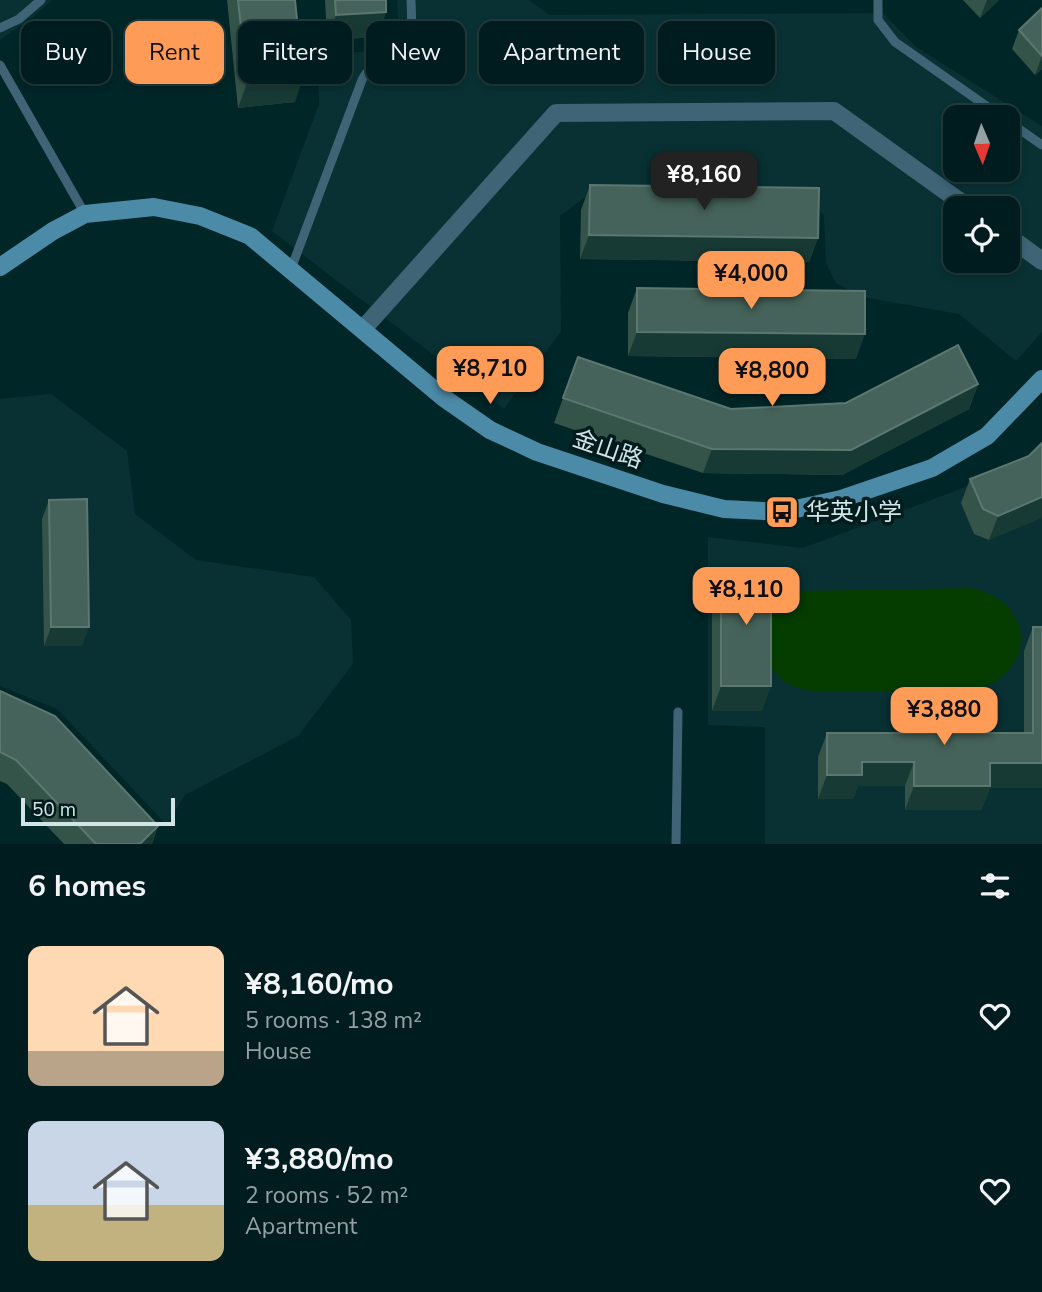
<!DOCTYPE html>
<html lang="en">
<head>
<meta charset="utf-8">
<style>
	:root { --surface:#001c1e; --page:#0e292b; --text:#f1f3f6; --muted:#95a1a4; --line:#223a3c; --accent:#fe9c57 }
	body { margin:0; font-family:"Nunito Sans","Noto Sans SC",sans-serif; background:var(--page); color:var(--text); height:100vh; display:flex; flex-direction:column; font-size:26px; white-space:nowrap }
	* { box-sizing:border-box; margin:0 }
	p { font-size:23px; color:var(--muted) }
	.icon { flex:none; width:38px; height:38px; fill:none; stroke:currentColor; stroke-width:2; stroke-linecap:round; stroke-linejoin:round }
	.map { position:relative; height:844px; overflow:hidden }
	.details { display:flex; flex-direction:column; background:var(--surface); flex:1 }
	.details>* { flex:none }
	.hud { position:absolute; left:21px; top:21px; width:1001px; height:63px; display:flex; gap:14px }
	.needle { width:46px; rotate:178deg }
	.buttons { position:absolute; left:943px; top:105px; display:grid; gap:14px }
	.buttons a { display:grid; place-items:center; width:77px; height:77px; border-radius:14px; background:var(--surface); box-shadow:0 4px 10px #0003,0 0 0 2px var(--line); font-size:35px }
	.scale { position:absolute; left:21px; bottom:18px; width:154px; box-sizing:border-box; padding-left:7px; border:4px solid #d1e5e6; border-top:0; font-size:19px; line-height:24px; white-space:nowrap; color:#d1e5e6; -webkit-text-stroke:5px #001b1c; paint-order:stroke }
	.price { position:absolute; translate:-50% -60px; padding:0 16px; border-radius:14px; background:var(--accent); color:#111; font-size:23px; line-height:46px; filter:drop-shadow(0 2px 4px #0008) }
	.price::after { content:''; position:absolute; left:50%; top:42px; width:21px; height:16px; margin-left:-10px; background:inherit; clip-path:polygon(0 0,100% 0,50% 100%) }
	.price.on { background:#222; color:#fff }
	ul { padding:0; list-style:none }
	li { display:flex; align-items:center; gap:21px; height:175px; padding:0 28px }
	li span { display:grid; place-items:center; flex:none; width:196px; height:140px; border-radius:14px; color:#555 }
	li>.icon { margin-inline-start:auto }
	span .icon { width:84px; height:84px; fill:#fffc; stroke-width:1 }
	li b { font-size:30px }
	h2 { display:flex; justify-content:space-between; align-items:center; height:84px; padding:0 28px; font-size:30px }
	.tag { padding:0 24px; border-radius:14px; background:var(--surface); box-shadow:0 4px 10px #0003,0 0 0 2px var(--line); font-size:24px; line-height:63px }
	.tag.on { background:var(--accent); color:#111 }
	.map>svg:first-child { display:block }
	.built { fill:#093133; fill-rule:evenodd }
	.green { fill:#053d00 }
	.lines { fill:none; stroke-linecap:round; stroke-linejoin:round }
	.lane { stroke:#3e6476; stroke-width:9 }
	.street { stroke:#3e6476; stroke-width:18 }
	.secondary { stroke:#4c8ba8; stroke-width:18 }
	.wall { fill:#345349 }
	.shaded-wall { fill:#183a35 }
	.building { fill:#45635a; stroke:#5b7770; stroke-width:2 }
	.labels { text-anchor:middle; stroke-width:7; stroke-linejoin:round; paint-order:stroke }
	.street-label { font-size:24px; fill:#d1e5e6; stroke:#001b1c }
	.poi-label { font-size:24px; fill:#d1e5e6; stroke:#001b1c; text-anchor:start }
</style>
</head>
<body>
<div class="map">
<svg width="1042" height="844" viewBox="0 0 1042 844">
	<rect width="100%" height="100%" fill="#002628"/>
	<!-- built -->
	<g class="built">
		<path d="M0,0H52L32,18L0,40Z"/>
		<path d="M397,0H529L549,15L883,13L916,47L1042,126V332L1016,361L959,314L862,297L836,283L826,263L824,216L807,196L584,198L560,216L561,331L504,409L272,231L319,104L318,57L400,47ZM956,117H1008V170H956ZM956,208H1008V261H956Z"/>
		<path d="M51,394L127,451L135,514L196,560L314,577L351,620L353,664L298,736L185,795L167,825L57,709L0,686V399Z"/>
		<path d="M1042,441V844H765V727L708,725V537L803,548L1011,470Z"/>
	</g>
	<!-- green -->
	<path class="green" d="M971,588C1037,601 1038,675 972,691L818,692C786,688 766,675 766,641C765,613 776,603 800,591Z"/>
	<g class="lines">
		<!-- lane -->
		<g class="lane">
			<path d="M878,0V20L895,42L1002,117"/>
			<path d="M0,28L19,19L41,0"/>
			<path d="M0,65L85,214"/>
			<path d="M1008,121L1042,145"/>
			<path d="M291,269L362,80C367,70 373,66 383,62C415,48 412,30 411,0"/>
			<path d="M676,844L678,712"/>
		</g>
		<!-- street -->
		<g class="street">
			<path d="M1008,236L1042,261"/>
			<path d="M363,329L556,113L834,111L969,208"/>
		</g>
		<!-- secondary -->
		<path class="secondary" d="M0,267L53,231L85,214L154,207L200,216L250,236L444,398L490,430L537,452L663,494L724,509L782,512L841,499L932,468L987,436L1042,379"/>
	</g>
	<!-- wall -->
	<g class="wall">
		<path d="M227,0H295V102L238,108Z"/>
		<path d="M325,0H386V12L377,37L327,40Z"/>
		<path d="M963,0H999L980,18Z"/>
		<path d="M1042,8V69L1035,75L1012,49L1019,30Z"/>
		<path d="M590,185L818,238L809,262L580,259L581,210Z"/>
		<path d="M637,288L856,359L628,356V313Z"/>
		<path d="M578,357L731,409L846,403L978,384L969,409L842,475L703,473L554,423Z"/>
		<path d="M1029,456L989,540L974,534L961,503L970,479Z"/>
		<path d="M49,500L82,646H44L42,519Z"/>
		<path d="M721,568L762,711H712V592Z"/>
		<path d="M1033,627H1042V788H990L981,810H905V786H858L853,799H818V757L827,733H1024V651Z"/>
		<path d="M0,691L158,826L152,844H64L7,784L0,781Z"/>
	</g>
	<!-- shaded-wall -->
	<g class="shaded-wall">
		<path d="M987,0H999L980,18Z"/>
		<path d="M386,12L377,37L327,40L336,15Z"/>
		<path d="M1042,56V69L1035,75Z"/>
		<path d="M303,78L295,102L238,108L247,83Z"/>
		<path d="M589,235L818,238L809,262L580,259Z"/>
		<path d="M637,332L865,334L856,359L628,356Z"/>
		<path d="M978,384L969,409L842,475L703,473L712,449Z"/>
		<path d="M1042,497V518L989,540L998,516Z"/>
		<path d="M51,627H89L82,646H44Z"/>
		<path d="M721,686H771L762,711H712Z"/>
		<path d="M862,762H914L905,786H858L853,799H818L827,775Z"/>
		<path d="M990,763H1042V788H990L981,810H905L914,786Z"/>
		<path d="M158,826L152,844H140Z"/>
	</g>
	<!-- building -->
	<g class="building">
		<path d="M238,0H295L303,78L247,83Z"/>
		<path d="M335,0H386V12L336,15Z"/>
		<path d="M1042,8V56L1019,30Z"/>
		<path d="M590,185L819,188L818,238L589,235Z"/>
		<path d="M637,288L865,291V334L637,332Z"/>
		<path d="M958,345L978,384L851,450L712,449L563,398L578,357L731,409L846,403Z"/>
		<path d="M1042,443V497L998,516L983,509L970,479L1029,456Z"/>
		<path d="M87,499L89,627H51L49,500Z"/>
		<rect x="721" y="568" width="50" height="118"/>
		<path d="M1033,627H1042V763H990V786H914V762H862V775H827V733H1033Z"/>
		<path d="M0,691L55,716L158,826L140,844H96L16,760L0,752Z"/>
	</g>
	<!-- icons -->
	<defs>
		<g id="bus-square" transform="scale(1.75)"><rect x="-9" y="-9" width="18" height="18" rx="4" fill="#fe9c57" stroke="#001b1c"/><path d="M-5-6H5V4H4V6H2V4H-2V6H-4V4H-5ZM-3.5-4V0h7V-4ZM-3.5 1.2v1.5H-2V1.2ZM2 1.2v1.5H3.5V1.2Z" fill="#111"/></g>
	</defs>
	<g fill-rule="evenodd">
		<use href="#bus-square" x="782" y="512"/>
	</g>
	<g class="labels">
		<!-- street labels -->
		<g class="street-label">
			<text transform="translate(608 449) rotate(19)" y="8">金山路</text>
		</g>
		<!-- poi labels -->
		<g class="poi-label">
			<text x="806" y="520">华英小学</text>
		</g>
	</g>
</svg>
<div class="buttons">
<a><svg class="needle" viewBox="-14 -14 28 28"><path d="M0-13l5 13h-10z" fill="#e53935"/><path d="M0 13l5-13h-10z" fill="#95a1a4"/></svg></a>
<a><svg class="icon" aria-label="locate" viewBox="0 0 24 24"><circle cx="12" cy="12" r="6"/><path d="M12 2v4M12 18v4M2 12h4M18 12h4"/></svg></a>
</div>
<div class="scale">50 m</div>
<b class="price on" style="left:704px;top:212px">¥8,160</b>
<b class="price" style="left:751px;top:311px">¥4,000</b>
<b class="price" style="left:490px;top:406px">¥8,710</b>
<b class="price" style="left:772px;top:408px">¥8,800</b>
<b class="price" style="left:746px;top:627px">¥8,110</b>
<b class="price" style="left:944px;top:747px">¥3,880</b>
<div class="hud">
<a class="tag">Buy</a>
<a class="tag on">Rent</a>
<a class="tag">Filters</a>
<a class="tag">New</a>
<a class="tag">Apartment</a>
<a class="tag">House</a>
</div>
</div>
<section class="details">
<h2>6 homes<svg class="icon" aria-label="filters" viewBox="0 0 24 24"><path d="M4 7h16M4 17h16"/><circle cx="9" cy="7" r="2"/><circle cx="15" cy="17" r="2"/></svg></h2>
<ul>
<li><span style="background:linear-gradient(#ffd9b3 75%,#b9a48a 0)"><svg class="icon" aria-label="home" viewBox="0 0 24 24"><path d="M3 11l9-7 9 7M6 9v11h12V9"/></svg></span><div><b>¥8,160/mo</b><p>5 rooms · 138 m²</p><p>House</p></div><svg class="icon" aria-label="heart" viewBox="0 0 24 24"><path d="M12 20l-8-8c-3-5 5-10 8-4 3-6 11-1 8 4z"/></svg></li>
<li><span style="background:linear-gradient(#c9d6e8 60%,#c2b280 0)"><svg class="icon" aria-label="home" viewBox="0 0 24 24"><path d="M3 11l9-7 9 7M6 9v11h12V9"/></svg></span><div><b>¥3,880/mo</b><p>2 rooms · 52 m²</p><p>Apartment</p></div><svg class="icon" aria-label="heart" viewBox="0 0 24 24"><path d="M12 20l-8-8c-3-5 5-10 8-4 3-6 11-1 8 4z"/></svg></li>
</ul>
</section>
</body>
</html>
